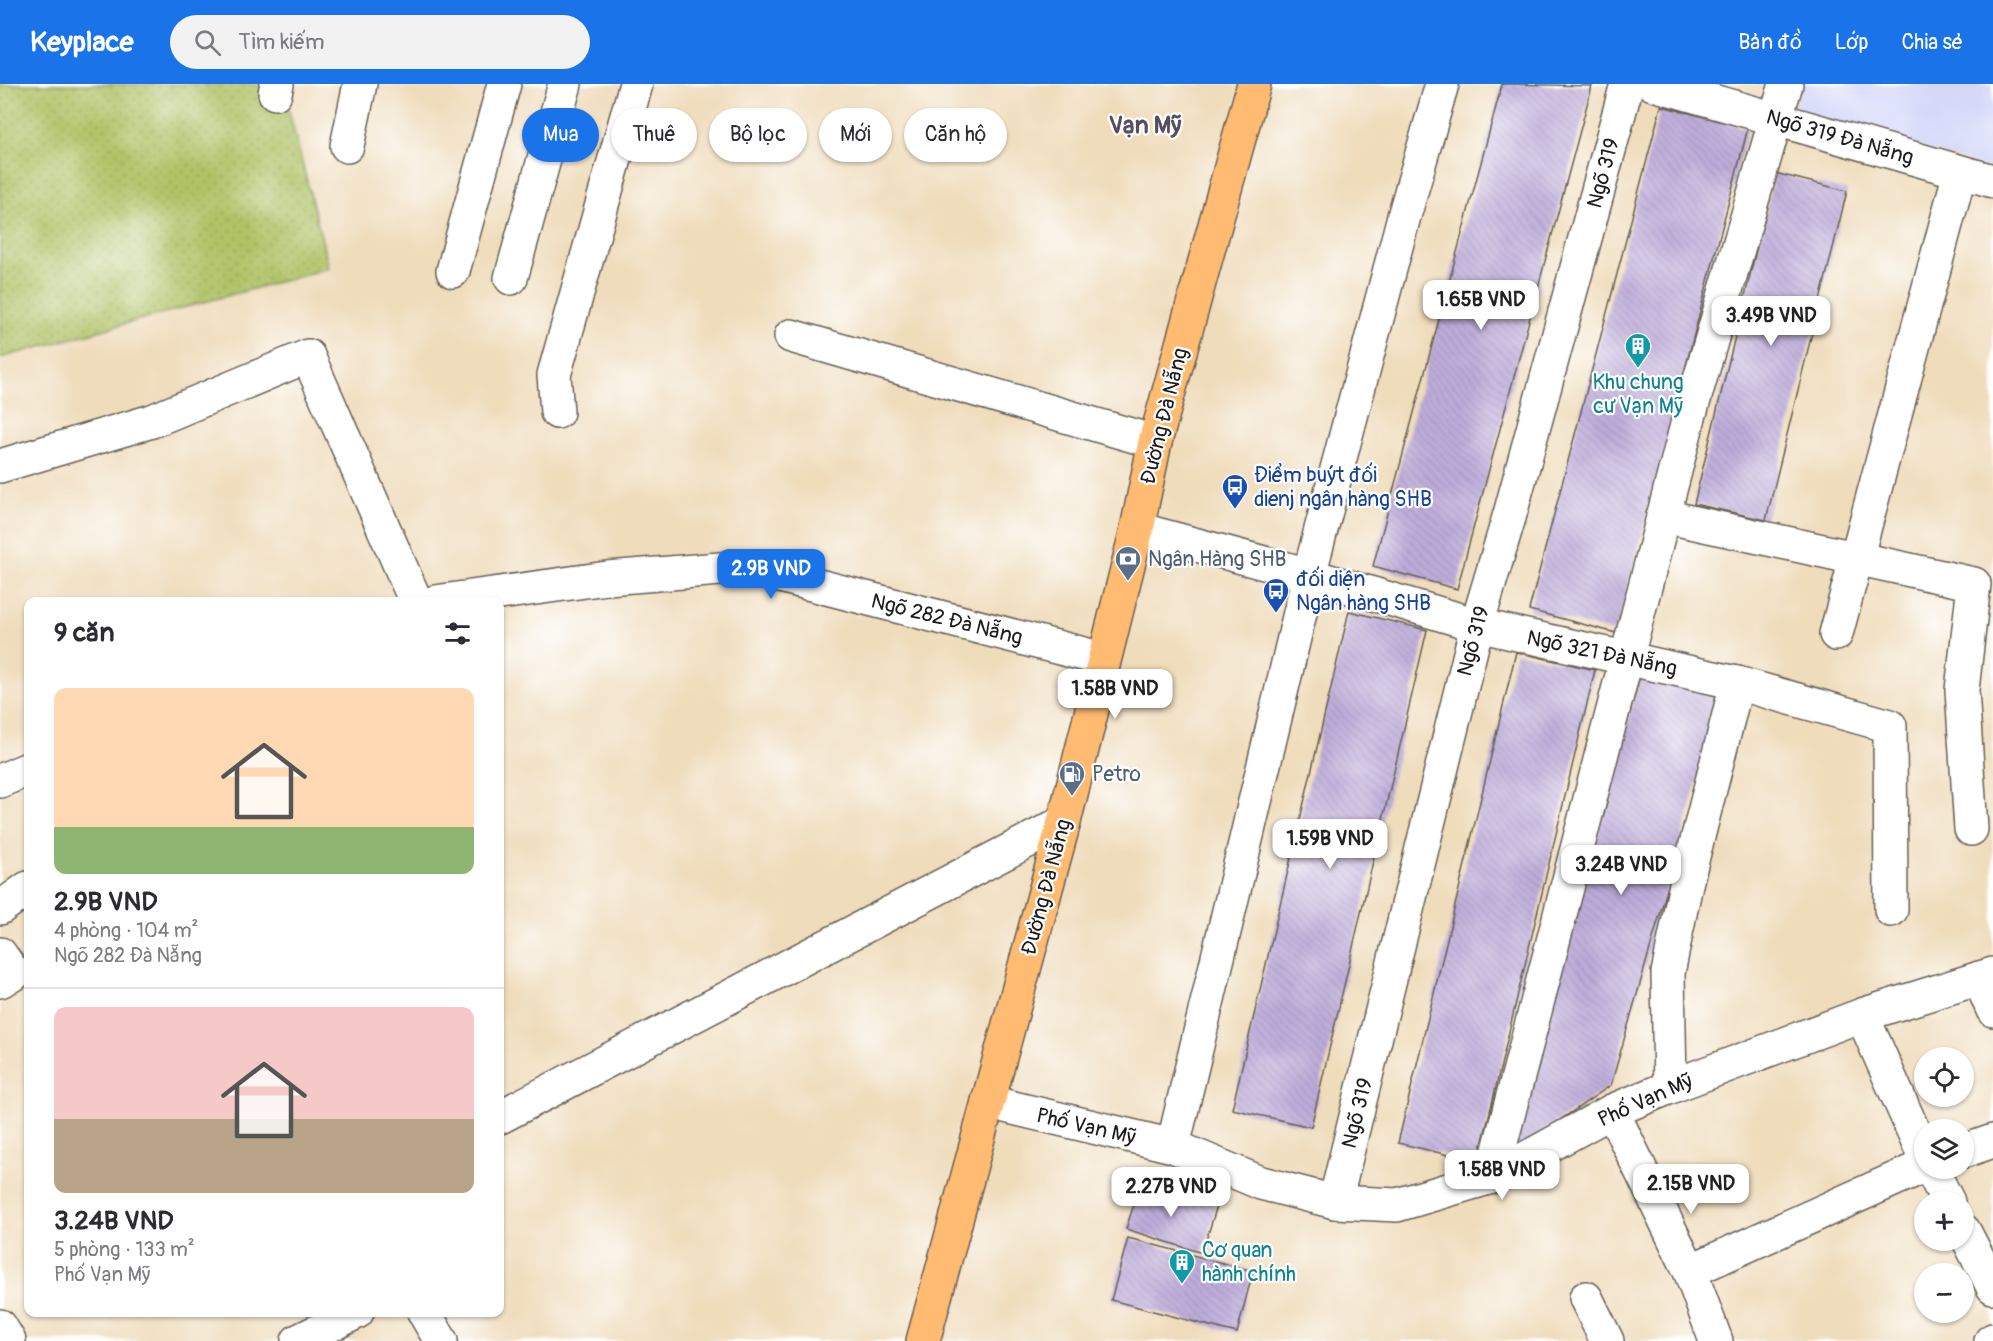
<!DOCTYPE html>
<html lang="vi">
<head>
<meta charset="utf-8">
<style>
	:root { --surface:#fff; --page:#f2f2f3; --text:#2b2b33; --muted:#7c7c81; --line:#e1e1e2; --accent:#1a73e8 }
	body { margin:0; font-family:Pangolin,sans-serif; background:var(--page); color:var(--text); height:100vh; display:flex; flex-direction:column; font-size:22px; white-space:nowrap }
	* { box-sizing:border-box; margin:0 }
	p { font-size:20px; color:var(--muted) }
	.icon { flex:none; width:33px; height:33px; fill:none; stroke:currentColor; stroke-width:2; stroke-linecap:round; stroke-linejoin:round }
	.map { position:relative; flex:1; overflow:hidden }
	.drawer { position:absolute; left:24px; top:513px; width:480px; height:720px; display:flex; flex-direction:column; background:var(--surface); border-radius:12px; box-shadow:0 2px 4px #0004 }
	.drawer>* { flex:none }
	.guide { position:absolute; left:522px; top:24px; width:570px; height:54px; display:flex; gap:12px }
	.tools { position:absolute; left:1914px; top:963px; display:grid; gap:12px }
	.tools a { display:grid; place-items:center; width:60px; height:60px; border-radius:50%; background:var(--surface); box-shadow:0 2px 4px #0004; font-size:30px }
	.price { position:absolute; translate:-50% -51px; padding:0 14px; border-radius:12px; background:#fff; color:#222; font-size:20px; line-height:39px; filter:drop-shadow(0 2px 3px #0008) }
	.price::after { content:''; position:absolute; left:50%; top:36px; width:18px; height:14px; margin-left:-9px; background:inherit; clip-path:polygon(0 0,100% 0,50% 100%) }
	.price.current { background:var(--accent); color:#fff }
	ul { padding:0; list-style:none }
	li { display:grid; align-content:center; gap:12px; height:318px; padding:0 30px }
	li+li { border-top:2px solid var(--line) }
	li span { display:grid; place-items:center; height:186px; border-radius:12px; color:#555 }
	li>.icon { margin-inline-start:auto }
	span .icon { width:108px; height:108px; fill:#fffc; stroke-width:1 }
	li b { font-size:26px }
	h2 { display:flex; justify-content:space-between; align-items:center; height:72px; padding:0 30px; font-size:26px }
	.tag { padding:0 21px; border-radius:27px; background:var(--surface); box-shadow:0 2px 4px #0004; font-size:21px; line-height:54px }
	.tag.current { background:var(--accent); color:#fff }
	header { display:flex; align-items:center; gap:36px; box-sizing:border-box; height:84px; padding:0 30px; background:var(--accent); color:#fff }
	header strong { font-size:28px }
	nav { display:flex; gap:33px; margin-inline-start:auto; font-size:21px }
	.search { width:420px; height:54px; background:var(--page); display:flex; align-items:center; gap:15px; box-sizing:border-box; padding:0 21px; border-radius:33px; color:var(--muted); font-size:22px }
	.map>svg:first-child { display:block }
	.built { fill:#d4d8f9 }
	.grass { fill:url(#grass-dots); stroke:#666f41; stroke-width:1.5 }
	.building { fill:url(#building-back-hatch) }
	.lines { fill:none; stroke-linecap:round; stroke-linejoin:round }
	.minor-casing { stroke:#665f54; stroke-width:36 }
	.major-casing { stroke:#665f54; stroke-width:36 }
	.minor { stroke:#fff; stroke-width:33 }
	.major { stroke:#febb71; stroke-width:33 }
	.labels { text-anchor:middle; stroke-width:4.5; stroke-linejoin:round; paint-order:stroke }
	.street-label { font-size:21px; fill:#1c1c1c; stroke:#fff }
	.culture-label { font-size:21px; fill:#0d838f; stroke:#fff }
	.transit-label { font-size:21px; fill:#164399; stroke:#fff; text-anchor:start }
	.service-label { font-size:21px; fill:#4e5e75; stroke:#fff; text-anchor:start }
	.quarter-label { font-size:24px; font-weight:bold; fill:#554e5e; stroke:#fff }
</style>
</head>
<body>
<header>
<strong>Keyplace</strong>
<div class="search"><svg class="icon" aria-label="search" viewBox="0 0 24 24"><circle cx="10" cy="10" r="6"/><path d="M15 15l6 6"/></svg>Tìm kiếm</div>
<nav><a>Bản đồ</a><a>Lớp</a><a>Chia sẻ</a></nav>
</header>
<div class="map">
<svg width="1993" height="1257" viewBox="0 0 1993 1257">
	<defs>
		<pattern id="grass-dots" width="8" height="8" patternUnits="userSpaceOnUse" patternTransform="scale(1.5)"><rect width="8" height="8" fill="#b0c266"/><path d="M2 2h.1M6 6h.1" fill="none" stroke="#97a658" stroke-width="1.8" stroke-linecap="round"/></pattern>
		<pattern id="building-back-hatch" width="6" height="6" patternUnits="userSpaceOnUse" patternTransform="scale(1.5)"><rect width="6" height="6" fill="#beacda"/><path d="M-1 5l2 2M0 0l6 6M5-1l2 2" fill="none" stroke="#a393ba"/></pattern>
	</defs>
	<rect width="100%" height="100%" fill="#fff"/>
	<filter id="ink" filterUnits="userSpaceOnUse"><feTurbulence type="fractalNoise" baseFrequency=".0167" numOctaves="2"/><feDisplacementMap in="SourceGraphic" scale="12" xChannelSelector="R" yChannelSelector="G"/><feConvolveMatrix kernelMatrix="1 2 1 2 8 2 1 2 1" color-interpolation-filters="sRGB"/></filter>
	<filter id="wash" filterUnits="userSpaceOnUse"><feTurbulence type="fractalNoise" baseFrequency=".008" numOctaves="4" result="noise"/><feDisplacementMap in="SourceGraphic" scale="24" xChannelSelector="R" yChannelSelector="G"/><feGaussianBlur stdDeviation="1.35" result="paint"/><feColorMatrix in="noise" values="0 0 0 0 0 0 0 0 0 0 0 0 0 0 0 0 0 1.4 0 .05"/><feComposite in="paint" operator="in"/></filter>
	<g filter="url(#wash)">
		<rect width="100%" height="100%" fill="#efdcbb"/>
		<!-- built -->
		<path class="built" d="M1802,0H1993V85L1793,28Z"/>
		<!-- grass -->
		<path class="grass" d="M0,0H282L329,184L0,274Z"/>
		<g id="blocks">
			<!-- building -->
			<g class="building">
				<path d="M1502,0L1592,2L1457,505L1373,482Z"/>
				<path d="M1661,22L1748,44L1616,549L1529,526Z"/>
				<path d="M1775,89L1847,107L1766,436L1694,420Z"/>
				<path d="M1349,527L1427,546L1311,1043L1232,1025Z"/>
				<path d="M1516,568L1595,586L1478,1078L1398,1059Z"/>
				<path d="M1643,581L1725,603L1611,1001L1509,1071Z"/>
				<path d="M1141,1098L1217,1122L1202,1169L1126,1145Z"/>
				<path d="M1128,1154L1253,1187L1237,1249L1111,1216Z"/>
			</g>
		</g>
	</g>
	<g filter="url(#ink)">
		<use href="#blocks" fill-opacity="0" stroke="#665f54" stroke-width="1.5"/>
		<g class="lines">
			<!-- minor casing -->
			<g class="minor-casing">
				<g id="minor">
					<path d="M1653,0L1993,97"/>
					<path d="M275,9L277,0"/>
					<path d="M347,62L360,0"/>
					<path d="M453,187L504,0"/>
					<path d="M511,194L565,0"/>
					<path d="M791,252L1155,358"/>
					<path d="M557,328L554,291L636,0"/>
					<path d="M0,382L152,337L308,272L416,518"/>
					<path d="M1663,432L1974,500L1962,606L1971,745"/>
					<path d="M1137,445L1309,491L1477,541L1737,599L1890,642L1891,826"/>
					<path d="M435,518L607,494L745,483L1103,575"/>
					<path d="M1836,550L1960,88"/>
					<path d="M0,697L28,685"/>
					<path d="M0,824L28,804"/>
					<path d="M0,870L14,890L0,897"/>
					<path d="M1979,894L1993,926"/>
					<path d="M1862,931L1924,1071"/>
					<path d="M1670,1003L1668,889L1686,800L1737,599"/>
					<path d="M988,1018L1173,1062L1261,1099L1335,1118L1397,1121L1492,1093L1612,1027L1670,1003L1862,931L1993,890"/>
					<path d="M1612,1027L1690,1187L1716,1257"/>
					<path d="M500,1033L1064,738"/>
					<path d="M1173,1062L1309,491L1403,136L1442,0"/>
					<path d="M1964,1067L1993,1057"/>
					<path d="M1931,1084L1948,1118"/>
					<path d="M1492,1093L1689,333L1786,0"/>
					<path d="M1335,1118L1477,541L1510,430L1627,0"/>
					<path d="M1964,1147L1993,1203"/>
					<path d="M1690,1187L1924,1082"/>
					<path d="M1586,1214L1607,1257"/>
					<path d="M424,1228L441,1257"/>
					<path d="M0,1242L9,1257"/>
					<path d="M298,1257L357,1228"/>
					<path d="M1991,1257L1993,1256"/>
				</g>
			</g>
			<!-- major casing -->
			<g class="major-casing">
				<path id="major" d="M923,1257L1064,738L1137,445L1155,358L1254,0"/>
			</g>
			<!-- minor -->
			<use href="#minor" class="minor"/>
			<!-- major -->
			<use href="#major" class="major"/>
		</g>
	</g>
	<!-- icons -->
	<defs>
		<g id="building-pin" transform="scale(1.35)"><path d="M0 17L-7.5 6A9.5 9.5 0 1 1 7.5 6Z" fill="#0f9aa8" stroke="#fff"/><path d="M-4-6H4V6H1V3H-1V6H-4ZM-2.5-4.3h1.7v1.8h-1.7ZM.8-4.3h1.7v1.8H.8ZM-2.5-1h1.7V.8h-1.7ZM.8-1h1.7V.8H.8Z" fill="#fff"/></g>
		<g id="bus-pin" transform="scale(1.35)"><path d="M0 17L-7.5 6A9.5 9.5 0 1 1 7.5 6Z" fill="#1a4fb4" stroke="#fff"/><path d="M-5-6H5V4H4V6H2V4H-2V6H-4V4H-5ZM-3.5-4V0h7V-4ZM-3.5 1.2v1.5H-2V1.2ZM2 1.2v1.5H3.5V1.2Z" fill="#fff"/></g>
		<g id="bank-pin" transform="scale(1.35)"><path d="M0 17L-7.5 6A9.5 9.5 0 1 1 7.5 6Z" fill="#5c6f8a" stroke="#fff"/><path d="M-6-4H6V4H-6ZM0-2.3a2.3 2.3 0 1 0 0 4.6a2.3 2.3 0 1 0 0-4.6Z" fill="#fff"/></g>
		<g id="fuel-pin" transform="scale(1.35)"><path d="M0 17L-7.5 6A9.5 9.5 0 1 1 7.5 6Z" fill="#5c6f8a" stroke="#fff"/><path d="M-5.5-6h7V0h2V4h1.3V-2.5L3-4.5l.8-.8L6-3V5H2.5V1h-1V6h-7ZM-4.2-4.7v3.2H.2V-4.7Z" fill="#fff"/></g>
	</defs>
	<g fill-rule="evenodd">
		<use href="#building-pin" x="1638" y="262"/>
		<use href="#bus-pin" x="1235" y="403"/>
		<use href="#bank-pin" x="1128" y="475"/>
		<use href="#bus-pin" x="1276" y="507"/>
		<use href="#fuel-pin" x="1072" y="690"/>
		<use href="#building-pin" x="1182" y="1178"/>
	</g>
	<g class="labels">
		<!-- street labels -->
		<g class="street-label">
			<text transform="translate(1840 53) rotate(16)" y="7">Ngõ 319 Đà Nẵng</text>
			<text transform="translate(1603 89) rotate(-75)" y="7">Ngõ 319</text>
			<text transform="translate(1164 332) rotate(-76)" y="7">Đường Đà Nẵng</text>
			<text transform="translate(947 535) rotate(14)" y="7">Ngõ 282 Đà Nẵng</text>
			<text transform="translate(1473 557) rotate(-75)" y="7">Ngõ 319</text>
			<text transform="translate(1602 569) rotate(12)" y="7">Ngõ 321 Đà Nẵng</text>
			<text transform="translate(1046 803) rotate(-75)" y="7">Đường Đà Nẵng</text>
			<text transform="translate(1645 1016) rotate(-24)" y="7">Phố Vạn Mỹ</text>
			<text transform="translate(1357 1029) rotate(-76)" y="7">Ngõ 319</text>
			<text transform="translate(1086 1042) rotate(13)" y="7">Phố Vạn Mỹ</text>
		</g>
		<!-- culture labels -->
		<g class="culture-label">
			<text x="1638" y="305">Khu chung<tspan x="1638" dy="24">cư Vạn Mỹ</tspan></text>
			<text x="1202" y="1173" text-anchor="start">Cơ quan<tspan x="1202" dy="24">hành chính</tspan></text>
		</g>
		<!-- transit labels -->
		<g class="transit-label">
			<text x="1254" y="398">Điểm buýt đối<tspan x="1254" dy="24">dienj ngân hàng SHB</tspan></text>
			<text x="1296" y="502">đối diện<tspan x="1296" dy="24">Ngân hàng SHB</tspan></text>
		</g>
		<!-- service labels -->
		<g class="service-label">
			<text x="1148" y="482">Ngân Hàng SHB</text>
			<text x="1092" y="697">Petro</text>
		</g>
		<!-- quarter labels -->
		<g class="quarter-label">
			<text x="1145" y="49">Vạn Mỹ</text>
		</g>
	</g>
</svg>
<div class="tools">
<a><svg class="icon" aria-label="locate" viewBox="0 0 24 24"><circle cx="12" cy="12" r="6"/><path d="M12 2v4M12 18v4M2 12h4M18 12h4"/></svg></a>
<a><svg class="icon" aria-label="layers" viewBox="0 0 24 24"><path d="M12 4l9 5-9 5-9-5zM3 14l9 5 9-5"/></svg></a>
<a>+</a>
<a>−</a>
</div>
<b class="price" style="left:1481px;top:247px">1.65B VND</b>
<b class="price" style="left:1771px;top:263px">3.49B VND</b>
<b class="price current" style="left:771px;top:516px">2.9B VND</b>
<b class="price" style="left:1115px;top:636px">1.58B VND</b>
<b class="price" style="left:1330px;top:786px">1.59B VND</b>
<b class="price" style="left:1621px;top:812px">3.24B VND</b>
<b class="price" style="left:1502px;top:1117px">1.58B VND</b>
<b class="price" style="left:1691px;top:1131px">2.15B VND</b>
<b class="price" style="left:1171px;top:1134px">2.27B VND</b>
<div class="guide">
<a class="tag current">Mua</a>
<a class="tag">Thuê</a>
<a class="tag">Bộ lọc</a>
<a class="tag">Mới</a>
<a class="tag">Căn hộ</a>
</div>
<section class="drawer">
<h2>9 căn<svg class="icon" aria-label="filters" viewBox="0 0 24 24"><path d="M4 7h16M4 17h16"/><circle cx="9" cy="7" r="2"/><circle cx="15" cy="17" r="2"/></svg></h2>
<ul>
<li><span style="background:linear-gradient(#ffd9b3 75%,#8fb573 0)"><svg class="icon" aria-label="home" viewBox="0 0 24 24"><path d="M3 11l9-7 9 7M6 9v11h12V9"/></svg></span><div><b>2.9B VND</b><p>4 phòng · 104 m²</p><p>Ngõ 282 Đà Nẵng</p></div></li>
<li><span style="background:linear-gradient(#f6c9c9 60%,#b9a48a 0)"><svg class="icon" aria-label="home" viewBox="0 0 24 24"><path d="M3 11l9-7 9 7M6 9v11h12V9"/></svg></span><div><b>3.24B VND</b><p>5 phòng · 133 m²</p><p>Phố Vạn Mỹ</p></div></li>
</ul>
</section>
</div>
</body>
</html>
